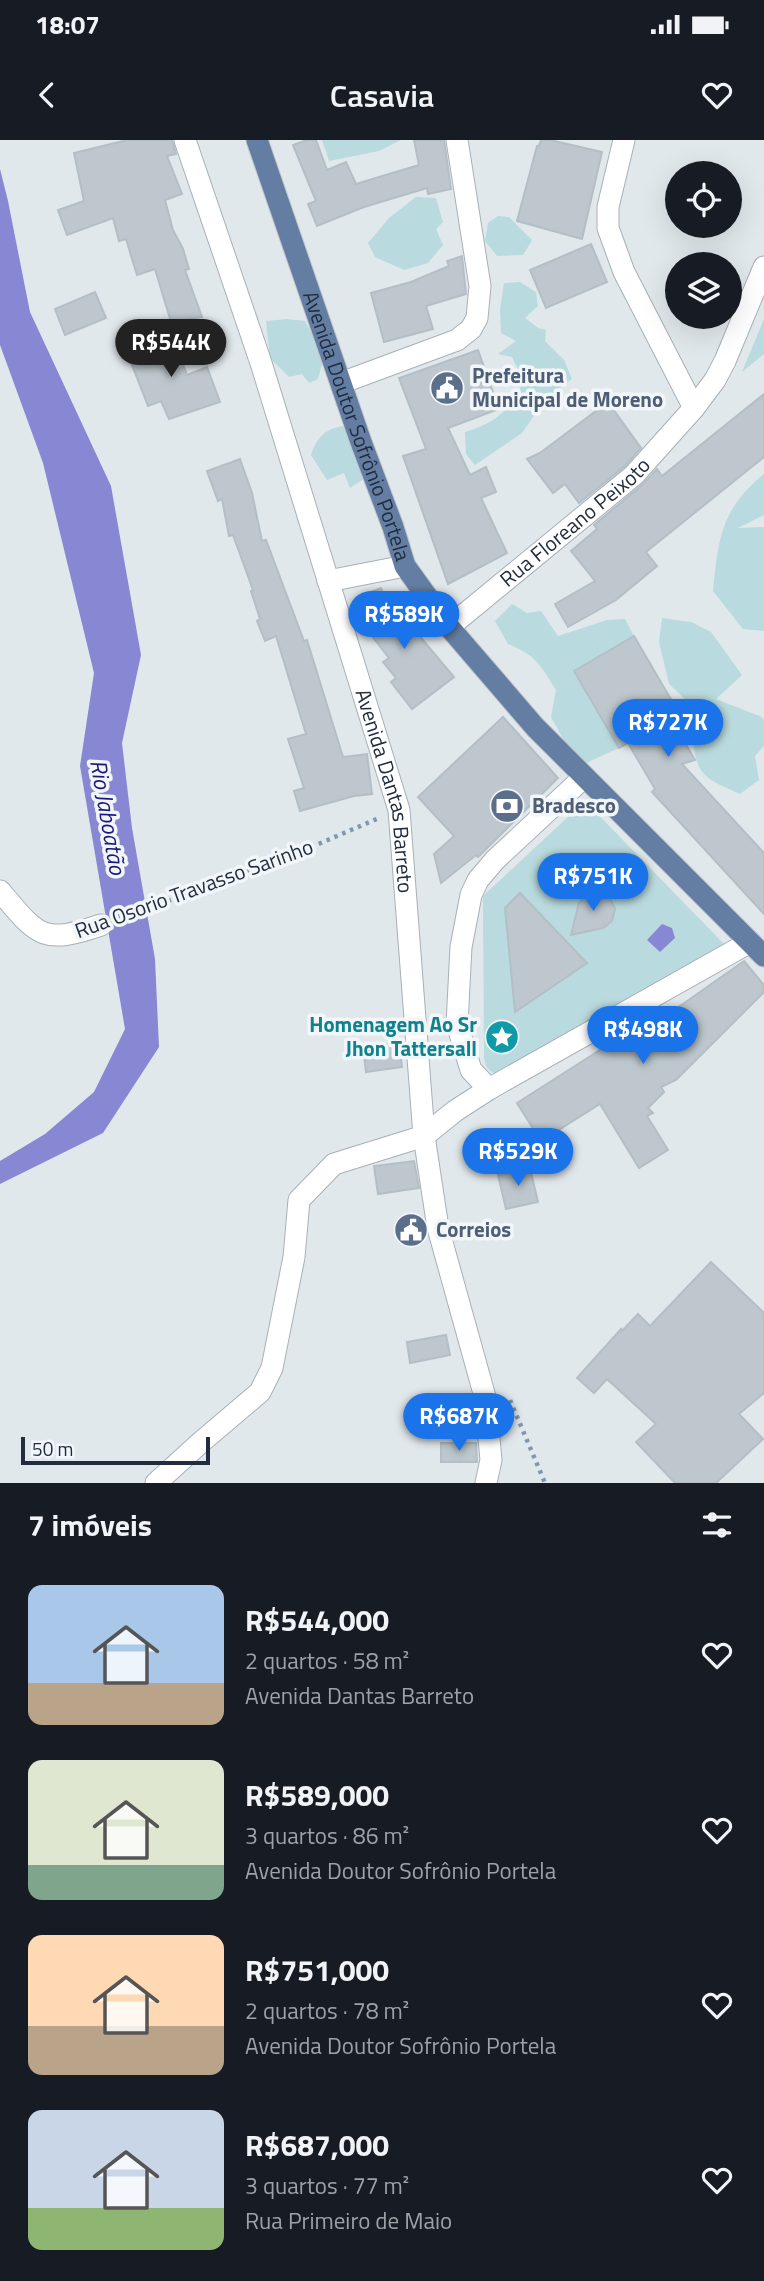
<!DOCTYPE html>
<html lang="pt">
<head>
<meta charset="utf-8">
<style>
	:root { --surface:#171b24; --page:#20242c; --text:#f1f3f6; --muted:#9ea1a6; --accent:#1a73e8 }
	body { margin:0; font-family:"Titillium Web",sans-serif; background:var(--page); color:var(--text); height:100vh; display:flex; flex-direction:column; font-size:26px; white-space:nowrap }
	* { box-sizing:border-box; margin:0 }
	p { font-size:23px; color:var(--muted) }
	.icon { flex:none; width:38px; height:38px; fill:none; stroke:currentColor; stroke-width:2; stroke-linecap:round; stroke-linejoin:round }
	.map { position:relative; height:1343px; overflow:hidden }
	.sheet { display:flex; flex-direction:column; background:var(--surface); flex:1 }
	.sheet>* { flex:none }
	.fabs { position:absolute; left:665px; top:21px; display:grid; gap:14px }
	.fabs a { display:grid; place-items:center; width:77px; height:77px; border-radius:50%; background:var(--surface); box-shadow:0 7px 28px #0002; font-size:35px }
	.scale { position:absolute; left:21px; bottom:18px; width:189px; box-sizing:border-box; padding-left:7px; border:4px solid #212d3e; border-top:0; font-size:19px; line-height:24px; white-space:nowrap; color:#212d3e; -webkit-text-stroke:5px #f2f6f9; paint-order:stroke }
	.price { position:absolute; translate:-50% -60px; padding:0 16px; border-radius:24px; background:var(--accent); color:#fff; font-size:23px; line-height:46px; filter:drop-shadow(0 2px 4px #0008) }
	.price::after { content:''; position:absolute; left:50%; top:42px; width:21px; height:16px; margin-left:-10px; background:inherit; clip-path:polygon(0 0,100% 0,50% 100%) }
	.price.active { background:#222; color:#fff }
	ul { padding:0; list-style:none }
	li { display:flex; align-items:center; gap:21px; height:175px; padding:0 28px }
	li span { display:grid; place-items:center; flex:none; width:196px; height:140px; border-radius:14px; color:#555 }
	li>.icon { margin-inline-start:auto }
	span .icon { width:84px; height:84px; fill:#fffc; stroke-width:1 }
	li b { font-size:30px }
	h2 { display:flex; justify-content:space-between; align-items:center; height:84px; padding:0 28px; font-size:30px }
	.status { display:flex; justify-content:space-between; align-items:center; height:49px; padding:0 35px; background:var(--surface); direction:ltr }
	.status svg { height:19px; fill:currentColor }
	header { display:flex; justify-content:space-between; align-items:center; height:91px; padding:0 28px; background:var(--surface); font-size:32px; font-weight:600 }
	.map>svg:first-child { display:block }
	.green { fill:#b9dade }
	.water { fill:#8887d3 }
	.building { fill:#bdc7cd; stroke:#b4bec6; stroke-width:2 }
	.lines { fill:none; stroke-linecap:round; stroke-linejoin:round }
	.street-casing { stroke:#a7b0b8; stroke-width:23 }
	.primary-casing { stroke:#c1c4c9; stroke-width:23 }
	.path { stroke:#8197b1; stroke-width:4.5; stroke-dasharray:3.5 5; stroke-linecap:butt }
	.street { stroke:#fff; stroke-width:21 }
	.primary { stroke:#647ea3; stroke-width:21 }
	.labels { text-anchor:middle; stroke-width:7; stroke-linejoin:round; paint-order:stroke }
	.service-label { font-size:21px; font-weight:bold; fill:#4e5e75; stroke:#f2f6f9; text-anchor:start }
	.street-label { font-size:21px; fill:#212d3e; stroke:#f2f6f9 }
	.culture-label { font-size:21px; font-weight:bold; fill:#0d838f; stroke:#f2f6f9; text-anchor:end }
	.water-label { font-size:23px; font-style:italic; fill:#1a197c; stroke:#f2f6f9 }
</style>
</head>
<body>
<div class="status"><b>18:07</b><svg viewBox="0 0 49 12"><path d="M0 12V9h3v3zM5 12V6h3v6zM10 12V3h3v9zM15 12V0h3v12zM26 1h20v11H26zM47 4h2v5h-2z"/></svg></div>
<header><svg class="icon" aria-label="back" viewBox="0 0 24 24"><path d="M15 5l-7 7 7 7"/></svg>Casavia<svg class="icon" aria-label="heart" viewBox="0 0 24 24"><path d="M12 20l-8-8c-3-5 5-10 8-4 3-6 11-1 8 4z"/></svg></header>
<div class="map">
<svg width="764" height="1343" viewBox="0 0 764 1343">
	<rect width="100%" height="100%" fill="#e1e8ec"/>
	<!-- green -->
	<g class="green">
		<path d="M322,0H401L379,11L329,21Z"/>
		<path d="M416,57L436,58L443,82L436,89L443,105L428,123L404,130L375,117L368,103L389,78Z"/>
		<path d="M498,76L509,77L532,100L523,115L497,116L485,101L488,83Z"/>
		<path d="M520,142L536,152L538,166L525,178L538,188L546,190L545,201L564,220L572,239L546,258L522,293L475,325L466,314L465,292C497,282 509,271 524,241L512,217L498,214L516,201L501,193L500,170L504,143Z"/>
		<path d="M287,179L305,181L324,216L318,239L309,243L302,234L289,237L270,218L266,181Z"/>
		<path d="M764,179V214L742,232Z"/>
		<path d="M343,286L368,336L350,348L344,333L327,340L311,315C317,298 324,289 343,286Z"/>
		<path d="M764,334V375L738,388L764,387V491L743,489L713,451C718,398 722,368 764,334Z"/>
		<path d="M512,464L527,473L541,471L558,496L607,480L625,479L634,496L575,531L619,608L584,624L566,604L551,577L556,550C541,526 536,515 508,504L495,481Z"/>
		<path d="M662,478L691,482L711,492L742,535L716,559L762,577L764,581V606L755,616L759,640L740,654C707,639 696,637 693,599L710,591L699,581L688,562L669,544L659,502Z"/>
		<path d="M585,661L724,804L507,935C494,935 486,932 484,918L483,756Z"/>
	</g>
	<!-- water -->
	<g class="water">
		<path d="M0,29L8,61L30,172L111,346L141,515L122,603L132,688L155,819L159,907L103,993L0,1044V1021L45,994L94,952L125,889L80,626L94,533L43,323L0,205Z"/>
		<path d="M662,784L672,788L675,798L660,812L647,800Z"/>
	</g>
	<!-- building -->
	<g class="building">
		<path d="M127,0H172L176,14L167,16L182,54L165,60L173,90L183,109L189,129L185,130L202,177L171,182L155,129L137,135L126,99L119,101L113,78L67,95L58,70L84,61L74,13Z"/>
		<path d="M307,0H316L327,30L346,22L356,44L419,25L414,0H444L451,49L428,54L427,48L364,67L317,86L308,64L316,61L293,5Z"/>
		<path d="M541,0H550L602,12L582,99L517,81L537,6H539Z"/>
		<path d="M591,104L607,142L546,168L530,130Z"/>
		<path d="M462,116L466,154L426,166L433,189L384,202L371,153L411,142L449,126L447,121Z"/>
		<path d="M95,152L106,178L65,195L55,169Z"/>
		<path d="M172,195L187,235L207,227L220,262L169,279L161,261L148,266L127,212Z"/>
		<path d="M478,210L499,269L448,288L470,335L486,327L496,352L481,358L507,413L448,444L403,316L426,309L399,238Z"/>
		<path d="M764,254V317L646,412L657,426L616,460L568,487L555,464L595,441L571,411L597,389L594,385L642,345L657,329L662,336Z"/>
		<path d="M608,262L641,308L625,326L579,363L565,344L553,353L527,319L540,313Z"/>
		<path d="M240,319L252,353L262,401L266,400L304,501L307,500L343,617L367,614L372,654L354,656L300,671L294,651L304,648L288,599L306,594L276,496L265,501L257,481L260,479L251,451L253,450L233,395L229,396L222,359L218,361L207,331Z"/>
		<path d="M381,448L391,474L397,469L454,537L412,569L391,542L396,538L383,522L389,518L368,491L370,490L357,457Z"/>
		<path d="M634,496L679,573L670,578L695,620L682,624L764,713V774L652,652L655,649L628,603L619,608L574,531Z"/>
		<path d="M503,577L558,638L478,717L476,715L441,743L434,714L454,696L418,657Z"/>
		<path d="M593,752L606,754L610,758L615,769L612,781L603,788L571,795L579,763L587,754Z"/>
		<path d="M520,753L587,823L515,872L505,768Z"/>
		<path d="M744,821L764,845V852L676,940L661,947L664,952L648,968L653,973L647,976L668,1010L639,1028L600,964L541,1001L517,963L603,908L606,912L642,891L639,885L667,868L670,873Z"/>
		<path d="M399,903L402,927L366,932L363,907Z"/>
		<path d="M414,1021L419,1048L378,1054L374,1026Z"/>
		<path d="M530,1028L538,1062L506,1069L498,1035Z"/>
		<path d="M711,1122L764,1173V1253L739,1274L763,1299L716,1343H675L636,1302L656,1284L607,1239L594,1253L577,1238L621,1189L622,1191L638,1174L650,1186Z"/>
		<path d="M446,1195L450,1215L410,1223L407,1202Z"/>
		<path d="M441,1303H476L477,1322H441Z"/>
	</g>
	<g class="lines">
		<!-- street casing -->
		<g class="street-casing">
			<g id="street">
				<path id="s1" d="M185,0L261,223L399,670L424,996L438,1088L485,1257L491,1320L486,1343"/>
				<path d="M624,0L608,67V88L624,132L694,268"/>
				<path d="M341,243L457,200L471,189L477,178L480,146L457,0"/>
				<path d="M328,441L405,426"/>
				<path id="s2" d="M449,487L634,335L694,268L715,240L725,221L764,127"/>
				<path d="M0,751C38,796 42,805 101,785"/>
				<path d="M489,949L471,930L457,884L461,807L471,755L478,740L495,720L583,638"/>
				<path d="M156,1343L200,1303L260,1252L272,1228L294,1117L299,1060L334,1024L424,996L455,971L489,949L750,802"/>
			</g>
		</g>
		<!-- primary casing -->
		<g class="primary-casing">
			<g id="primary">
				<path id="s3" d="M257,0L361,302L393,387L405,426L449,487L535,587L764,816"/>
			</g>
		</g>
		<!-- path -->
		<g class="path">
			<path d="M120,779L309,708L379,678"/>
			<path d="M510,1260L545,1343"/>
		</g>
		<!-- street -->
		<use href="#street" class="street"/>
		<!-- primary -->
		<use href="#primary" class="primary"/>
	</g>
	<!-- icons -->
	<defs>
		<g id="civic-disc" transform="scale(1.75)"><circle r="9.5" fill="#5c6f8a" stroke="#f2f6f9"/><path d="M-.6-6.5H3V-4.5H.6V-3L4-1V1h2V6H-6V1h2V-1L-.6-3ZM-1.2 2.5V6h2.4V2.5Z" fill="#fff"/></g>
		<g id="bank-disc" transform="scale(1.75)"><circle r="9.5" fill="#5c6f8a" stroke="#f2f6f9"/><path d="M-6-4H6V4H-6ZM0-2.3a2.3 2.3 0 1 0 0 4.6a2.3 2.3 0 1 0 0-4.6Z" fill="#fff"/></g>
		<g id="sight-disc" transform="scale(1.75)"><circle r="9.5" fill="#0f9aa8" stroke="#f2f6f9"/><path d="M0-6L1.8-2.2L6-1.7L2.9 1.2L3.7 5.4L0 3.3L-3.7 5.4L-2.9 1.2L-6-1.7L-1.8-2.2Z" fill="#fff"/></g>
	</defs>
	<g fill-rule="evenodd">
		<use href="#civic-disc" x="447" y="248"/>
		<use href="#bank-disc" x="507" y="666"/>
		<use href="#sight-disc" x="502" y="897"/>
		<use href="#civic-disc" x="411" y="1090"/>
	</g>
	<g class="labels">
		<!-- service labels -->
		<g class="service-label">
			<text x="472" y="243">Prefeitura<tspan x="472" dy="24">Municipal de Moreno</tspan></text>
			<text x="532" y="673">Bradesco</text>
			<text x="436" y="1097">Correios</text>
		</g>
		<!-- street labels -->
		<g class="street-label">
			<text dy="7" stroke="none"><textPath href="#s3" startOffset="303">Avenida Doutor Sofrônio Portela</textPath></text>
			<text dy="7" stroke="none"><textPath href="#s2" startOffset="164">Rua Floreano Peixoto</textPath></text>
			<text dy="7" stroke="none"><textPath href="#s1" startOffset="682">Avenida Dantas Barreto</textPath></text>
			<text transform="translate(194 749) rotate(-20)" y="7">Rua Osorio Travasso Sarinho</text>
		</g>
		<!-- culture labels -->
		<g class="culture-label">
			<text x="477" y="892">Homenagem Ao Sr<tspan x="477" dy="24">Jhon Tattersall</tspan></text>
		</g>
		<!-- water labels -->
		<g class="water-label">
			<text transform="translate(108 677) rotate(80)" y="8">Rio Jaboatão</text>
		</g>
	</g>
</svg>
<div class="fabs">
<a><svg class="icon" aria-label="locate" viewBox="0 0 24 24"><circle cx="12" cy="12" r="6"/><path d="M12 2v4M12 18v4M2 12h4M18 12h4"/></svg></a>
<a><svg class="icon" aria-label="layers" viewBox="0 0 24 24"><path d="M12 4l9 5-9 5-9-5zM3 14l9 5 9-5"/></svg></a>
</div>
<div class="scale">50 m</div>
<b class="price active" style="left:171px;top:239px">R$544K</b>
<b class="price" style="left:404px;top:511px">R$589K</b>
<b class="price" style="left:668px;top:619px">R$727K</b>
<b class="price" style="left:593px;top:773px">R$751K</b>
<b class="price" style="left:643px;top:926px">R$498K</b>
<b class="price" style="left:518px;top:1048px">R$529K</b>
<b class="price" style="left:459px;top:1313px">R$687K</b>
</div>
<section class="sheet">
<h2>7 imóveis<svg class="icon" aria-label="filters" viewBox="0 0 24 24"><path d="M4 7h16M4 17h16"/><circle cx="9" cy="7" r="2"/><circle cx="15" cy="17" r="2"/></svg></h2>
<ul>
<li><span style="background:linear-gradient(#a9c7e8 70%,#b9a48a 0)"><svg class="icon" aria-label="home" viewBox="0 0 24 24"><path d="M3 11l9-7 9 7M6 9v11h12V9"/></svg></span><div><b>R$544,000</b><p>2 quartos · 58 m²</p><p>Avenida Dantas Barreto</p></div><svg class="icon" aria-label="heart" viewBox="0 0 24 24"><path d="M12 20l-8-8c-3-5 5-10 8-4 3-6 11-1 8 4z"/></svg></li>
<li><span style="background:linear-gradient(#dfe7d0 75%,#7fa58c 0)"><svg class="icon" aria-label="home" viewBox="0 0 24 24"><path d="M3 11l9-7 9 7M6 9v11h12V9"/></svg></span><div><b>R$589,000</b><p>3 quartos · 86 m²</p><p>Avenida Doutor Sofrônio Portela</p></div><svg class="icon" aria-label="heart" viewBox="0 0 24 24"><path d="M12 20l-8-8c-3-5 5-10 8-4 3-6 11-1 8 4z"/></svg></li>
<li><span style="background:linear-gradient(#ffd9b3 65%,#b9a48a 0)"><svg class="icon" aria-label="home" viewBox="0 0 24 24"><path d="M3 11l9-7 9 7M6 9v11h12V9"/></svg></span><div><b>R$751,000</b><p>2 quartos · 78 m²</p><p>Avenida Doutor Sofrônio Portela</p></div><svg class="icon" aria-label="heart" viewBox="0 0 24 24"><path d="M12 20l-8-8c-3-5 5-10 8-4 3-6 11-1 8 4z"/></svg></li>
<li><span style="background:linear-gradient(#c9d6e8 70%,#8fb573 0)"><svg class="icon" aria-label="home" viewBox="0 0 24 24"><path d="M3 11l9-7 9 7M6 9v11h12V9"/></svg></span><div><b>R$687,000</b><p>3 quartos · 77 m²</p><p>Rua Primeiro de Maio</p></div><svg class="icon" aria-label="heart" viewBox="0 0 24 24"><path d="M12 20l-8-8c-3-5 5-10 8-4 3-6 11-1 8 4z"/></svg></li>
</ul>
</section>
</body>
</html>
